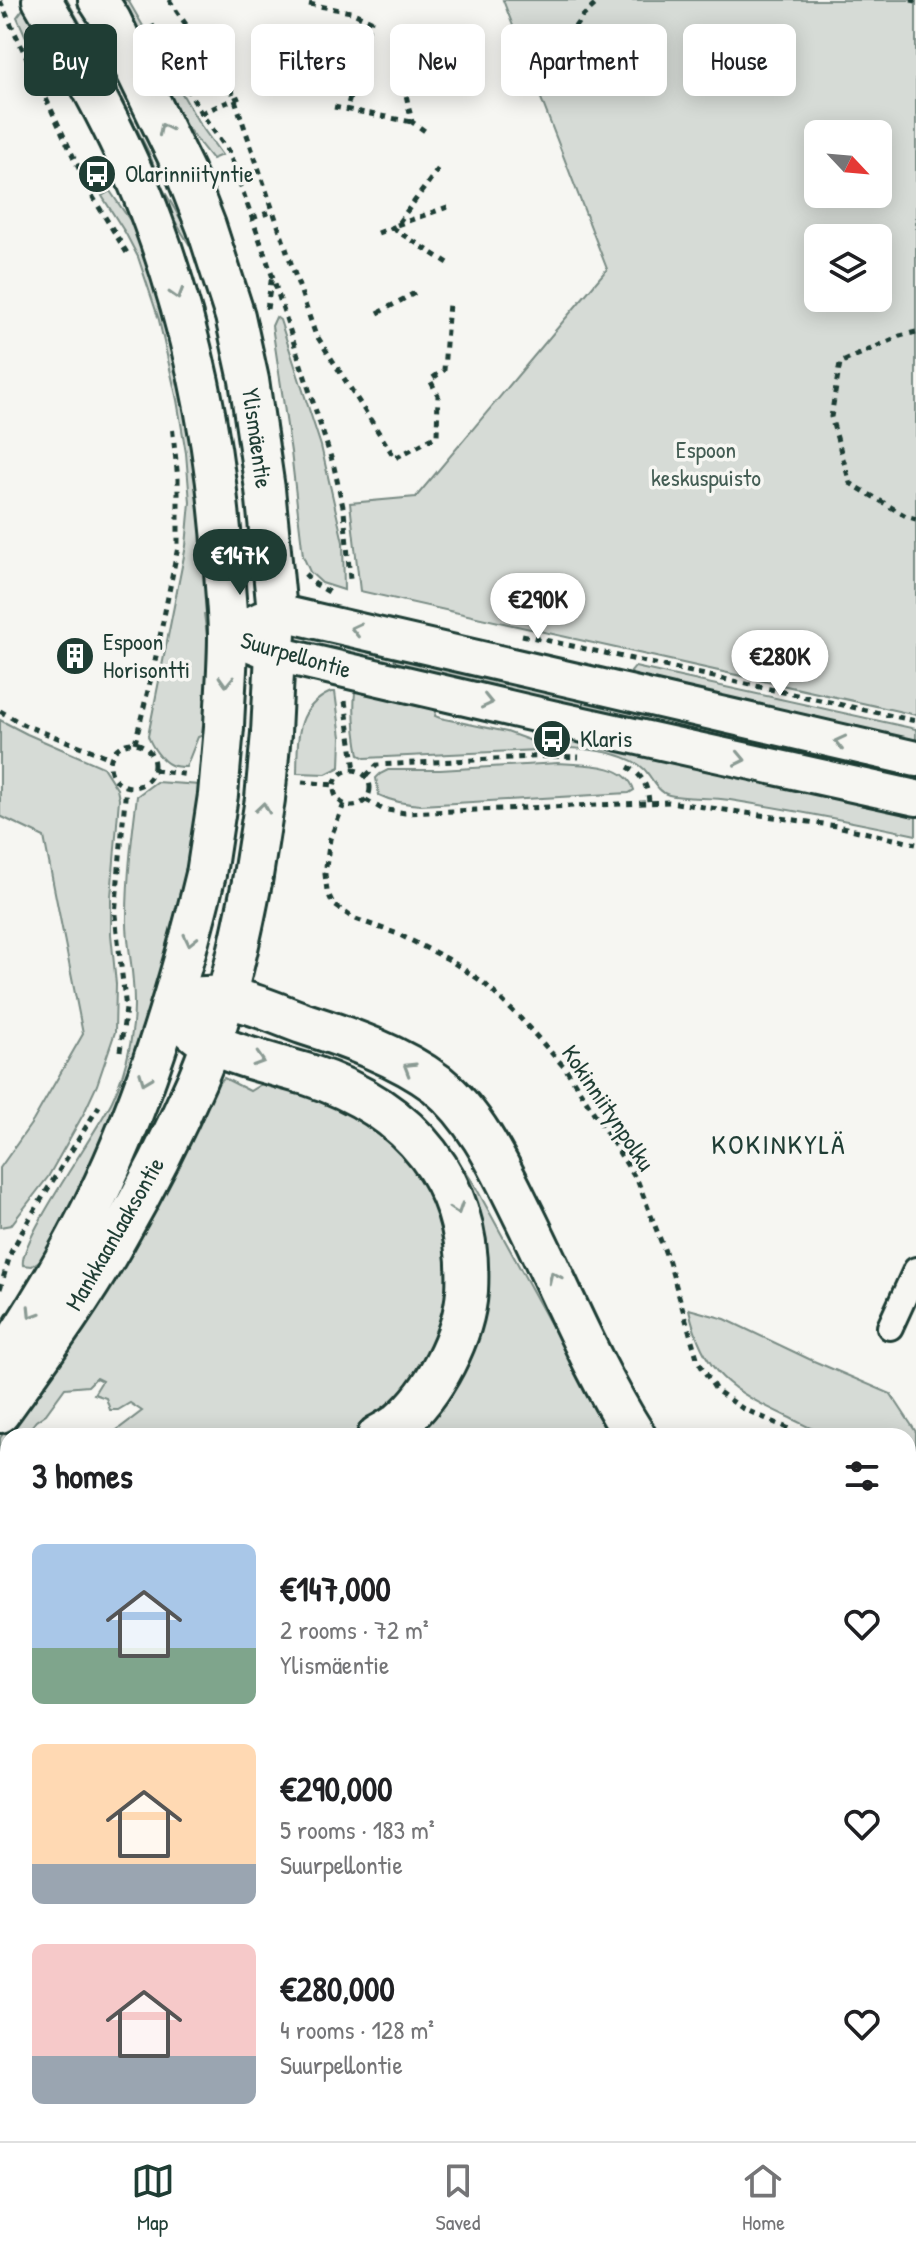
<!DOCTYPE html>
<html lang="en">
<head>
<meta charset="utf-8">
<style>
	:root { --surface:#fff; --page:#f6f6f6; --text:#202124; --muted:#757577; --line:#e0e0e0; --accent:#1f3d34 }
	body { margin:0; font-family:"Patrick Hand",sans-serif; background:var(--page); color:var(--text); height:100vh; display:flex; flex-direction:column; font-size:30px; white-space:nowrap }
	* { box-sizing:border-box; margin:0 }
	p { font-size:26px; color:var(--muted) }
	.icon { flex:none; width:44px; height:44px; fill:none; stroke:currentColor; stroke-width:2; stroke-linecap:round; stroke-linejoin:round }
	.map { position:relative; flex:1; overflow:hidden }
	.sheet { position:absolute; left:0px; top:1428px; width:916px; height:714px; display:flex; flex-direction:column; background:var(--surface); border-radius:24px 24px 0 0; box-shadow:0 4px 20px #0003 }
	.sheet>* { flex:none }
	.guide { position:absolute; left:24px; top:24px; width:868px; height:72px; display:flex; gap:16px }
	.needle { width:52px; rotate:116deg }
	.buttons { position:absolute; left:804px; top:120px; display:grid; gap:16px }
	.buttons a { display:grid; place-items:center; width:88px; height:88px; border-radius:12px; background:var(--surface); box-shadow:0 4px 20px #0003; font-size:40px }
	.price { position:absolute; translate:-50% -68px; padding:0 18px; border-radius:28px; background:#fff; color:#222; font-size:26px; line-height:52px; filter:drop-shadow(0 2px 4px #0008) }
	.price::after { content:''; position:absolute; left:50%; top:48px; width:24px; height:18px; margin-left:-12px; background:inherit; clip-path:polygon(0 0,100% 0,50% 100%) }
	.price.selected { background:var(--accent); color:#fff }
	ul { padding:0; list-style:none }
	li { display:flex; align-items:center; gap:24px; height:200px; padding:0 32px }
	li span { display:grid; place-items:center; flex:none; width:224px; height:160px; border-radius:12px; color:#555 }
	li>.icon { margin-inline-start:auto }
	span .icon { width:96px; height:96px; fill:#fffc; stroke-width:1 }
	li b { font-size:34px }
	h2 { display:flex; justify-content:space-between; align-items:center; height:96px; padding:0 32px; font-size:34px }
	.tag { padding:0 28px; border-radius:12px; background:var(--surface); box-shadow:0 4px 20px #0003; font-size:28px; line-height:72px }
	.tag.selected { background:var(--accent); color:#fff }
	.tabs { display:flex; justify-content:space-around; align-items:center; height:112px; border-top:2px solid var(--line); background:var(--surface); font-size:22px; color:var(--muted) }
	.tabs a { display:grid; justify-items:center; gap:4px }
	.tabs .selected { color:var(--accent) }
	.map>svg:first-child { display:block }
	.green { fill:#d6dbd6; stroke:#7a8c85; stroke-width:2; fill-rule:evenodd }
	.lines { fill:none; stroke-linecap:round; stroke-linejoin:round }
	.service-casing { stroke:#1f3d34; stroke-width:18 }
	.minor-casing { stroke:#1f3d34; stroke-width:30 }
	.secondary-casing { stroke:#1f3d34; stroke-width:40 }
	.primary-casing { stroke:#1f3d34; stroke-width:44 }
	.trunk-casing { stroke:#1f3d34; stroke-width:46 }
	.path { stroke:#1f3d34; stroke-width:5; stroke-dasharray:6 6; stroke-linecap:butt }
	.service { stroke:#f6f6f2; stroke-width:12 }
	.minor { stroke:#f6f6f2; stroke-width:24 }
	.secondary { stroke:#f6f6f2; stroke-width:34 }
	.primary { stroke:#f6f6f2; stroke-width:38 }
	.trunk { stroke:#f6f6f2; stroke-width:40 }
	.primary-bridge-casing { stroke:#1f3d34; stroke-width:44; stroke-linecap:butt }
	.primary-bridge { stroke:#f6f6f2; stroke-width:38 }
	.oneway { stroke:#8a9a93 }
	.labels { text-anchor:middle; stroke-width:7; stroke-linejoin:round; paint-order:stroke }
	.poi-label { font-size:24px; fill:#1f3d34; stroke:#f6f6f2; text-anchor:start }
	.street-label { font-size:24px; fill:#1f3d34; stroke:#f6f6f2 }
	.park-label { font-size:24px; fill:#445d54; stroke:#f6f6f2 }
	.quarter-label { font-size:28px; letter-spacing:2px; fill:#1f3d34; stroke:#f6f6f2 }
</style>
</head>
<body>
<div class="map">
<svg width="916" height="2141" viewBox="0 0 916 2141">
	<rect width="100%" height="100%" fill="#f6f6f2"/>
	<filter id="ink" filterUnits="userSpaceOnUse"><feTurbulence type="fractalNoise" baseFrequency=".0125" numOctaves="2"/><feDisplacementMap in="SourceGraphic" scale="16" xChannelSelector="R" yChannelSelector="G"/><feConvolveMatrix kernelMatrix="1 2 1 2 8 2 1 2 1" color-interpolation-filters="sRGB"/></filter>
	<g filter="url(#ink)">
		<!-- green -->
		<g class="green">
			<path d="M61,0H67L108,72L149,153L163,189L197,247L192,249L167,208Z"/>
			<path d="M115,0H128L199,123L222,155L212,159L179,117Z"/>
			<path d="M503,0H916V715L360,591L350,503L416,497L607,269ZM818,134H878V194H818ZM818,238H878V298H818Z"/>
			<path d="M26,5L55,75L45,80L17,17Z"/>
			<path d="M110,191L140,235L148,256L192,423L210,613L204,614L207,636L206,734L198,737L186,767C181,767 176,767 171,765C161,761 151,745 148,736L186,546L190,502L186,453L177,400L159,320L138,257L126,234L102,196Z"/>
			<path d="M276,317L280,320L321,446L343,542L344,590L322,583L310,572L303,556L291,452L272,326Z"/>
			<path d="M396,656L916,770V783L394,665Z"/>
			<path d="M635,667L916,729V740L648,681L633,676L631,672Z"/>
			<path d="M360,689L437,708L435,716L440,718L507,732L537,743V750L365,758L359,755C355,734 353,713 355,692Z"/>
			<path d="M331,692H335L341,737L340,767L326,774L297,773C298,739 295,708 331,692Z"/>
			<path d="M0,720L27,734L103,767L117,789L119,799L111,897V934L116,984L115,1032L97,1085L84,1113L48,1177L11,1225L0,1227V1168L33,1121L83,1034L44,837L0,816Z"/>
			<path d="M563,737L916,814V835C854,822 792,810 730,800C711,797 685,799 669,795C657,792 652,777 644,769C627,753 591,749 569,748L563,746L561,742Z"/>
			<path d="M558,763C581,765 626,762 634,790L629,793L421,805C406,804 393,802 379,795L376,778L380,774L388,770H440Z"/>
			<path d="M156,782L200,785L184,892L161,985L111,1123L52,1252L32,1266L23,1265C18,1243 98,1130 112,1101C129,1065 137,1023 133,983C132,961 126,939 127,917C127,876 132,836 137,796Z"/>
			<path d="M224,1078L250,1091L268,1080L342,1101L419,1167L447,1233L452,1291L430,1357L385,1414L351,1436H96L113,1433L142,1411L130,1403L118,1410H110L106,1398L94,1394L102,1381L96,1378L88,1386L65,1388L46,1414L36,1421L24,1436H8V1503L0,1504V1438L30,1396L209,1091Z"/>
			<path d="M405,1101C433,1126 453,1153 474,1184L612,1436H408L479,1321L401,1107Z"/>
			<path d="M689,1309L725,1319L809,1359L891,1394L916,1432V1476L908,1472V1436C889,1436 843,1440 828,1435C814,1431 801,1423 788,1417C732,1391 702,1373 689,1309Z"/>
			<path d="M8,1548V1622H0V1549Z"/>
			<path d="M908,1723L916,1727V1788L908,1786Z"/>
			<path d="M0,1803L8,1804V2134H908V1997L916,1999V2141H0Z"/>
			<path d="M908,1913L916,1915V1982L908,1979Z"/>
		</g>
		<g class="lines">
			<!-- service casing -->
			<g class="service-casing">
				<path id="service" d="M908,1562L916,1565"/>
			</g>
			<!-- minor casing -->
			<g class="minor-casing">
				<path id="minor" d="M890,1327L916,1270"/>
			</g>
			<!-- secondary casing -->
			<g class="secondary-casing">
				<g id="secondary">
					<path d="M228,635L277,612L916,759"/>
					<path d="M250,644L276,654L552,718L916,798"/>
				</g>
			</g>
			<!-- primary casing -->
			<g class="primary-casing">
				<g id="primary">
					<path d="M42,0C83,71 125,144 153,222C194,334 217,450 224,570C225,592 228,614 228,636C228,667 225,697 224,727"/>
					<path d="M98,0L111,20L185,172L206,226L235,316L249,380L265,489L277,612L271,733"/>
					<path d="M0,1364C30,1318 59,1272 84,1223C141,1113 177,994 206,874"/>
					<path d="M0,1413C40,1357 81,1302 115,1242C145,1190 173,1135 197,1080C224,1017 239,949 252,882"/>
				</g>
			</g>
			<!-- trunk casing -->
			<g class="trunk-casing">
				<g id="trunk">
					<path d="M378,1436C385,1432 393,1428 399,1423C434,1394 464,1336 467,1291C473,1181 410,1108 309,1075C280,1066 237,1057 211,1043C194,1034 182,1020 172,1006C179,1003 187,999 194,998C231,991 271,1012 305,1024C349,1038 400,1056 437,1084C478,1118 500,1168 523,1214C560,1288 591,1366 635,1436"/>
					<path d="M0,1534L8,1533"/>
					<path d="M908,1593L916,1596"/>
					<path d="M0,1650H8"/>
					<path d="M908,1705L916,1710"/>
					<path d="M0,1706H8"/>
					<path d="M908,1814L916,1816"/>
					<path d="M908,1874L916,1876"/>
				</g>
			</g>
			<!-- path -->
			<g class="path">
				<path d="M169,0L232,91L315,333L395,458L437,436L438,395L430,380L444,370L449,303"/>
				<path d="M911,0L916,1"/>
				<path d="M0,1L91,194L127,253"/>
				<path d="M309,4L351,12L371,21L363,44L347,109"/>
				<path d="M152,25L201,113L229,152L272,275L334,467L344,511L350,579"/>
				<path d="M396,49L412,122L425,131"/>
				<path d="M546,66L583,16L600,0"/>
				<path d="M296,78L316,72"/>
				<path d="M182,79L209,57"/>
				<path d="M334,107L412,122"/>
				<path d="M201,113L240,97"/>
				<path d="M252,218L274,211"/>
				<path d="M397,225L450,206"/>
				<path d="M392,228L453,266"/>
				<path d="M378,233L396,226L439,168"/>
				<path d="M267,309L272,275"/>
				<path d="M378,313L420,290"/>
				<path d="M916,332L900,336L840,363L831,417L850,483L906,516L916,519"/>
				<path d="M305,574L315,584L329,592"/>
				<path d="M522,635L916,721"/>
				<path d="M345,701L355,770"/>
				<path d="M0,711L24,725L111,758"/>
				<circle cx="132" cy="765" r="22"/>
				<path d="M135,743L154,666L178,547V479L172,425"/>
				<path d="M628,767C643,775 648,787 649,802"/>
				<path d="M154,770L189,775"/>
				<circle cx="352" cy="788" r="18"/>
				<path d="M366,776L377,765L550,756L579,757"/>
				<path d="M302,782L335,785"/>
				<path d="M366,800L382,809L405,813L669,802L837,826L916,844"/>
				<path d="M344,804L330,839L325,874L327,891L333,904L353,918L398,934L448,959L483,982L520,1018L566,1069L638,1182L669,1262L698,1361L716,1390L742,1408L805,1436"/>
				<path d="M120,1051L126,1009L115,915L126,786"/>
				<path d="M0,1289L11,1252L31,1216L99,1106"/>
				<path d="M908,1483L916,1487"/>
				<path d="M0,1794L8,1795"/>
				<path d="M908,1986L916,1989"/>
			</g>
			<!-- service -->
			<use href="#service" class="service"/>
			<!-- minor -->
			<use href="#minor" class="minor"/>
			<!-- secondary -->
			<use href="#secondary" class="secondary"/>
			<!-- primary -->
			<use href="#primary" class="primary"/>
			<!-- trunk -->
			<use href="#trunk" class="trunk"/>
			<!-- primary-bridge casing -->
			<g class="primary-bridge-casing">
				<g id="primary-bridge">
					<path d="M206,874L218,795L224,727"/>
					<path d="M252,882L265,799L271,733"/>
				</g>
			</g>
			<!-- primary-bridge -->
			<use href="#primary-bridge" class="primary-bridge"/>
		</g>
		<!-- one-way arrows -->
		<defs><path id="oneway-chevron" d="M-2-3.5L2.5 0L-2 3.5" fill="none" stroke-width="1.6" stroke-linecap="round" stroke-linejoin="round" transform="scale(2)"/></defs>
		<g class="oneway">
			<use href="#oneway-chevron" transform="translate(164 129) rotate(-116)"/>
			<use href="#oneway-chevron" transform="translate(177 294) rotate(73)"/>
			<use href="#oneway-chevron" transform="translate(356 629) rotate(-167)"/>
			<use href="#oneway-chevron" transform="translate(226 681) rotate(92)"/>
			<use href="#oneway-chevron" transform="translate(487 702) rotate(13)"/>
			<use href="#oneway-chevron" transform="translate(840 742) rotate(-167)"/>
			<use href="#oneway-chevron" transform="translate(740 759) rotate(12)"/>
			<use href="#oneway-chevron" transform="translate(263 808) rotate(-82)"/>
			<use href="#oneway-chevron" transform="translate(190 940) rotate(103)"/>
			<use href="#oneway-chevron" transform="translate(259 1060) rotate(17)"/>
			<use href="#oneway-chevron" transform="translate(409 1068) rotate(-149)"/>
			<use href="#oneway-chevron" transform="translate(145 1079) rotate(111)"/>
			<use href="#oneway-chevron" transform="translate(457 1209) rotate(71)"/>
			<use href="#oneway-chevron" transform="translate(554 1277) rotate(-115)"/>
			<use href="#oneway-chevron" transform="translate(32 1313) rotate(122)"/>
		</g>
	</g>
	<!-- icons -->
	<defs>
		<g id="bus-disc" transform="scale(2)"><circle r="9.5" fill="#1f3d34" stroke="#f6f6f2"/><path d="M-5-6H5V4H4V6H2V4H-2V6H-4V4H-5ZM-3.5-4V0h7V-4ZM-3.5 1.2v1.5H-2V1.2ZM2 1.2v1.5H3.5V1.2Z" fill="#fff"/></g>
		<g id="building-disc" transform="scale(2)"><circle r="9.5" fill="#1f3d34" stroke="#f6f6f2"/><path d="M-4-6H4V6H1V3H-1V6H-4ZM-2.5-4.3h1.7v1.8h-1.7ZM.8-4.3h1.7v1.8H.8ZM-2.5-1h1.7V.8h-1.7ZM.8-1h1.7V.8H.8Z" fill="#fff"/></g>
	</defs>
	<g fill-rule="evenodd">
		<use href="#bus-disc" x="97" y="174"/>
		<use href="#building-disc" x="75" y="656"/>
		<use href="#bus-disc" x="552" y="739"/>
	</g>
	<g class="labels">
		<!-- poi labels -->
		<g class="poi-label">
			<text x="125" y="182">Olarinniityntie</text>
			<text x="103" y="650">Espoon<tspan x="103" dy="28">Horisontti</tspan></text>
			<text x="580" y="747">Klaris</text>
		</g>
		<!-- street labels -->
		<g class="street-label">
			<text transform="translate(257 438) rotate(82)" y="8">Ylismäentie</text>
			<text transform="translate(296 655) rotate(16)" y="8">Suurpellontie</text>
			<text transform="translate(608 1108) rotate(56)" y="8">Kokinniitynpolku</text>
			<text transform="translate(115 1234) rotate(-60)" y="8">Mankkaanlaaksontie</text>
		</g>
		<!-- park labels -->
		<g class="park-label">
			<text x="706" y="458">Espoon<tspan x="706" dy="28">keskuspuisto</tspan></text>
		</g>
		<!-- quarter labels -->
		<g class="quarter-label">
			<text x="779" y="1154">KOKINKYLÄ</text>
		</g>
	</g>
</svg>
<div class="buttons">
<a><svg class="needle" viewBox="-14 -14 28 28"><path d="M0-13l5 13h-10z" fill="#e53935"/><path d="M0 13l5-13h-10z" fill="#757577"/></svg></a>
<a><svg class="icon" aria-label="layers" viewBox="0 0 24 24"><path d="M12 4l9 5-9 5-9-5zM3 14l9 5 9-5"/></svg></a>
</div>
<b class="price selected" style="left:240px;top:597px">€147K</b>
<b class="price" style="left:538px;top:641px">€290K</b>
<b class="price" style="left:780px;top:698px">€280K</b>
<div class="guide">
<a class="tag selected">Buy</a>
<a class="tag">Rent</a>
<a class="tag">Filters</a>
<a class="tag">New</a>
<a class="tag">Apartment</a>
<a class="tag">House</a>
</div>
<section class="sheet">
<h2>3 homes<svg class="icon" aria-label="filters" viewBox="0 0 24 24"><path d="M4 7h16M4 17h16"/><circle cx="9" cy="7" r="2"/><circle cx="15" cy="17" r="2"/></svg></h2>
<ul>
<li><span style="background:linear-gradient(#a9c7e8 65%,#7fa58c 0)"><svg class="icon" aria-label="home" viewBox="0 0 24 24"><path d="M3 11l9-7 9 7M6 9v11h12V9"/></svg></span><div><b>€147,000</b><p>2 rooms · 72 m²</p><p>Ylismäentie</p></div><svg class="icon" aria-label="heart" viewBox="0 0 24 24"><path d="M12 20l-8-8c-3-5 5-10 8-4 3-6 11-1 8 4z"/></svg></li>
<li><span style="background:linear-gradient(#ffd9b3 75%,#9aa5b1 0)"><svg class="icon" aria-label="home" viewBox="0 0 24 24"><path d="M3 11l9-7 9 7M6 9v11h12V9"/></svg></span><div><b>€290,000</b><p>5 rooms · 183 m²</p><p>Suurpellontie</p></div><svg class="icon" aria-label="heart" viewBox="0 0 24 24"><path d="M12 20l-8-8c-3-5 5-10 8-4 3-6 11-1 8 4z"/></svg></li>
<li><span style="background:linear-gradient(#f6c9c9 70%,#9aa5b1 0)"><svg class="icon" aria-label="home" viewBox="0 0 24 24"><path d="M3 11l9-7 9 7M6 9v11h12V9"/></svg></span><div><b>€280,000</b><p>4 rooms · 128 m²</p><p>Suurpellontie</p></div><svg class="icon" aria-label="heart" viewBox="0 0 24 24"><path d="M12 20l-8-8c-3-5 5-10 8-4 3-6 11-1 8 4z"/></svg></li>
</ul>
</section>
</div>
<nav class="tabs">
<a class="selected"><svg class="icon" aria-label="map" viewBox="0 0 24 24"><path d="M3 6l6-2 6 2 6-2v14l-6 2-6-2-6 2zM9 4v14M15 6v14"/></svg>Map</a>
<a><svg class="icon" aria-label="saved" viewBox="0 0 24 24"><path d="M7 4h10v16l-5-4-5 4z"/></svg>Saved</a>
<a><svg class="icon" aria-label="home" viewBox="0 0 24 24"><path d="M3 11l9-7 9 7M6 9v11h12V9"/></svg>Home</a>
</nav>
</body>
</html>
